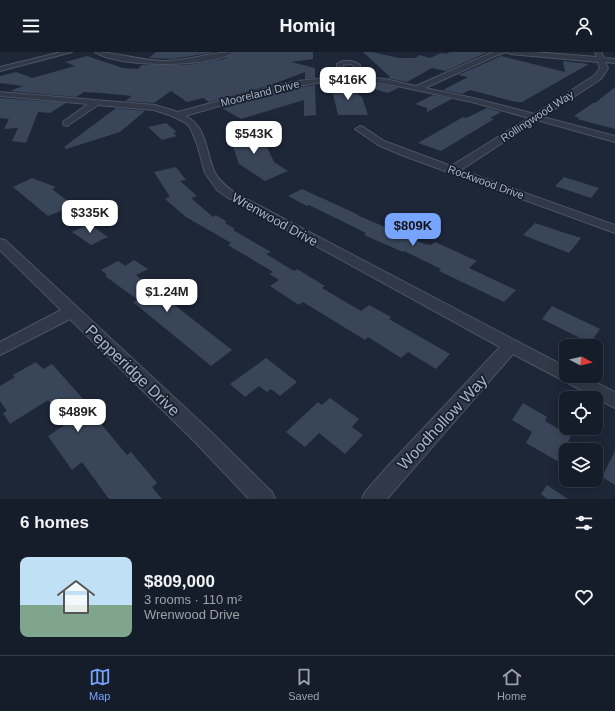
<!DOCTYPE html>
<html lang="en">
<head>
<meta charset="utf-8">
<style>
	:root { --surface:#161d2a; --page:#232a36; --text:#f1f3f6; --muted:#9ea2a8; --line:#353b47; --accent:#76a4ff }
	body { margin:0; font-family:Arial,sans-serif; background:var(--page); color:var(--text); height:100vh; display:flex; flex-direction:column; font-size:15px; white-space:nowrap }
	* { box-sizing:border-box; margin:0 }
	p { font-size:13px; color:var(--muted) }
	.icon { flex:none; width:22px; height:22px; fill:none; stroke:currentColor; stroke-width:2; stroke-linecap:round; stroke-linejoin:round }
	.map { position:relative; height:447px; overflow:hidden }
	.side { display:flex; flex-direction:column; background:var(--surface); flex:1 }
	.side>* { flex:none }
	.needle { width:26px; rotate:97deg }
	.fabs { position:absolute; left:559px; top:287px; display:grid; gap:8px }
	.fabs a { display:grid; place-items:center; width:44px; height:44px; border-radius:8px; background:var(--surface); box-shadow:0 2px 10px #0003,0 0 0 1px var(--line); font-size:20px }
	.price { position:absolute; translate:-50% -34px; padding:0 9px; border-radius:8px; background:#fff; color:#222; font-size:13px; line-height:26px; filter:drop-shadow(0 1px 2px #0008) }
	.price::after { content:''; position:absolute; left:50%; top:24px; width:12px; height:9px; margin-left:-6px; background:inherit; clip-path:polygon(0 0,100% 0,50% 100%) }
	.price.active { background:var(--accent); color:#111 }
	ul { padding:0; list-style:none }
	li { display:flex; align-items:center; gap:12px; height:100px; padding:0 20px }
	li+li { border-top:1px solid var(--line) }
	li span { display:grid; place-items:center; flex:none; width:112px; height:80px; border-radius:8px; color:#555 }
	li>.icon { margin-inline-start:auto }
	span .icon { width:48px; height:48px; fill:#fffc; stroke-width:1 }
	li b { font-size:17px }
	h2 { display:flex; justify-content:space-between; align-items:center; height:48px; padding:0 20px; font-size:17px }
	header { display:flex; justify-content:space-between; align-items:center; height:52px; padding:0 20px; background:var(--surface); font-size:18px; font-weight:700 }
	.tabs { display:flex; justify-content:space-around; align-items:center; height:56px; border-top:1px solid var(--line); background:var(--surface); font-size:11px; color:var(--muted) }
	.tabs a { display:grid; justify-items:center; gap:2px }
	.tabs .active { color:var(--accent) }
	.map>svg:first-child { display:block }
	.building { fill:#394559 }
	.lines { fill:none; stroke-linecap:round; stroke-linejoin:round }
	.minor-casing { stroke:#4c5464; stroke-width:2 }
	.minor { fill:#313948; fill-rule:evenodd }
	.labels { text-anchor:middle; stroke-width:3.5; stroke-linejoin:round; paint-order:stroke }
	.far-street-label { font-size:11px; fill:#abb4c6; stroke:#171f2c }
	.street-label { font-size:13px; fill:#abb4c6; stroke:#171f2c }
	.near-street-label { font-size:16px; fill:#abb4c6; stroke:#171f2c }
</style>
</head>
<body>
<header><svg class="icon" aria-label="menu" viewBox="0 0 24 24"><path d="M4 6h16M4 12h16M4 18h16"/></svg>Homiq<svg class="icon" aria-label="person" viewBox="0 0 24 24"><circle cx="12" cy="8" r="4"/><path d="M4 21q1-7 8-7t8 7"/></svg></header>
<div class="map">
<svg width="615" height="447" viewBox="0 0 615 447">
	<rect width="100%" height="100%" fill="#1d2738"/>
	<!-- building -->
	<g class="building">
		<path d="M156,0H216L173,7L149,6Z"/>
		<path d="M235,0H313V7L291,10L315,16V26L305,27V20L268,34L209,50L203,46L187,50L171,39L154,51L125,49L132,44L100,41L84,40L76,45L10,39L23,34L0,31V24L16,20L32,26L75,14L65,10L87,4L123,16L138,17L142,13H186L207,10L224,7Z"/>
		<path d="M363,0H372L399,6H415L420,3L430,6L441,1L446,2L450,0H488L446,19L432,16L407,30L387,26L390,25Z"/>
		<path d="M501,4L565,20L563,9L589,12L522,50H516L470,38L462,42L443,38L468,25L458,23Z"/>
		<path d="M376,32L397,35L398,36L388,41L370,36Z"/>
		<path d="M315,33L316,63L304,64V48L241,67L220,55L274,39Z"/>
		<path d="M344,33L357,35L355,40L362,45L368,63H338L331,34Z"/>
		<path d="M615,35V77L577,67L579,66L574,64L593,51H595Z"/>
		<path d="M433,43L452,47L427,60V56L415,52Z"/>
		<path d="M0,46L66,51L50,61L38,60L26,91L12,89L18,76L4,77L9,67L0,66Z"/>
		<path d="M116,56L145,59L120,80L66,97L64,95Z"/>
		<path d="M487,56L501,60L490,66L494,67L441,99L418,91L463,65L466,66Z"/>
		<path d="M166,71L177,80L173,81L177,84L162,88L148,75Z"/>
		<path d="M247,75L256,94L266,93L274,110L288,119L265,129L239,112L227,77Z"/>
		<path d="M176,115L186,128L180,129L197,144L191,146L213,165L216,163L227,170L225,171L235,177L233,178L271,200L266,202L294,219L297,217L325,234L322,236L361,259L369,253L391,265L389,267L450,302L436,317L408,300L401,306L368,285L365,288L303,250L299,253L270,234L279,228L269,222L273,220L228,193L231,191L186,165L165,147L170,145L154,120Z"/>
		<path d="M564,125L599,136L591,146L555,134Z"/>
		<path d="M32,126L56,135L52,137L74,154L48,164L13,135Z"/>
		<path d="M302,137L359,163H357L427,193L428,192L431,193L435,190L477,209L469,216L516,238L504,250L439,219L441,217L404,199L403,200L364,183L366,181L309,153L307,154L288,144Z"/>
		<path d="M535,171L562,180L581,186L569,201L523,183Z"/>
		<path d="M89,172L108,185L91,193L72,180Z"/>
		<path d="M134,208L148,217L136,223L232,298L211,314L133,250L138,248L105,224L107,223L101,218L118,209L125,214Z"/>
		<path d="M552,254L600,277L590,291L542,267Z"/>
		<path d="M266,306L297,330L280,344L271,337L267,340L259,334L245,345L230,332Z"/>
		<path d="M36,310L43,317L52,312L84,348L95,360L92,361L127,403L131,400L157,431L152,435L162,447H109L82,410L72,418L48,384L66,372L48,348L10,372L3,361L7,359L0,349V334L15,325L13,323Z"/>
		<path d="M330,346L359,367L352,375L363,383L345,402L319,381L305,395L286,380L318,350L322,353Z"/>
		<path d="M523,351L547,365L545,369L571,384L565,396L566,414L526,391L532,380L512,368Z"/>
		<path d="M615,399V433L602,425Z"/>
		<path d="M547,433L568,447H547L541,442Z"/>
	</g>
	<g class="lines">
		<!-- minor casing -->
		<g class="minor-casing">
			<g id="minor">
				<path d="M61,0H72L0,19V15Z"/>
				<path d="M95,0C117,0 140,9 164,9C188,9 211,0 234,0C213,16 116,16 95,0Z"/>
				<path d="M493,0H533L597,5L595,0H601L604,6L615,7V11L605,10L608,16L601,27L543,65L615,84V90L537,68L461,118L615,173V181L404,104L378,93L355,77L360,74L363,75L384,89L451,114L529,66L472,50L397,34L372,30L347,29L322,30L274,38L185,64C208,75 205,100 215,121C219,129 227,135 235,141L566,315V324H583L615,340V356L513,302L387,447H362L365,440L388,414L500,295L227,145L217,138L205,121L197,92L190,75L186,71L172,64L154,58L98,53L67,74L64,73L63,71L64,69L88,52L0,44V40L155,53L178,60L274,34L298,29L336,25L337,12C344,7 353,8 360,13L363,25L385,27L416,34ZM507,0L510,2L598,10L600,16L595,23L535,62L473,46L425,36L495,4ZM351,12L355,15L356,25H344L343,13Z"/>
				<path d="M0,187L5,188L208,377L272,440L275,447H249L194,389L70,267L0,303V290L61,258L0,198Z"/>
			</g>
		</g>
		<!-- minor -->
		<use href="#minor" class="minor"/>
	</g>
	<g class="labels">
		<!-- far-street labels -->
		<g class="far-street-label">
			<text transform="translate(260 41) rotate(-14)" y="4">Mooreland Drive</text>
			<text transform="translate(537 64) rotate(-33)" y="4">Rollingwood Way</text>
			<text transform="translate(486 130) rotate(20)" y="4">Rockwood Drive</text>
		</g>
		<!-- street labels -->
		<g class="street-label">
			<text transform="translate(275 167) rotate(29)" y="5">Wrenwood Drive</text>
		</g>
		<!-- near-street labels -->
		<g class="near-street-label">
			<text transform="translate(133 318) rotate(44)" y="6">Pepperidge Drive</text>
			<text transform="translate(442 370) rotate(-47)" y="6">Woodhollow Way</text>
		</g>
	</g>
</svg>
<div class="fabs">
<a><svg class="needle" viewBox="-14 -14 28 28"><path d="M0-13l5 13h-10z" fill="#e53935"/><path d="M0 13l5-13h-10z" fill="#9ea2a8"/></svg></a>
<a><svg class="icon" aria-label="locate" viewBox="0 0 24 24"><circle cx="12" cy="12" r="6"/><path d="M12 2v4M12 18v4M2 12h4M18 12h4"/></svg></a>
<a><svg class="icon" aria-label="layers" viewBox="0 0 24 24"><path d="M12 4l9 5-9 5-9-5zM3 14l9 5 9-5"/></svg></a>
</div>
<b class="price" style="left:348px;top:49px">$416K</b>
<b class="price" style="left:254px;top:103px">$543K</b>
<b class="price" style="left:90px;top:182px">$335K</b>
<b class="price active" style="left:413px;top:195px">$809K</b>
<b class="price" style="left:167px;top:261px">$1.24M</b>
<b class="price" style="left:78px;top:381px">$489K</b>
</div>
<section class="side">
<h2>6 homes<svg class="icon" aria-label="filters" viewBox="0 0 24 24"><path d="M4 7h16M4 17h16"/><circle cx="9" cy="7" r="2"/><circle cx="15" cy="17" r="2"/></svg></h2>
<ul>
<li><span style="background:linear-gradient(#bfe0f5 60%,#7fa58c 0)"><svg class="icon" aria-label="home" viewBox="0 0 24 24"><path d="M3 11l9-7 9 7M6 9v11h12V9"/></svg></span><div><b>$809,000</b><p>3 rooms · 110 m²</p><p>Wrenwood Drive</p></div><svg class="icon" aria-label="heart" viewBox="0 0 24 24"><path d="M12 20l-8-8c-3-5 5-10 8-4 3-6 11-1 8 4z"/></svg></li>
</ul>
</section>
<nav class="tabs">
<a class="active"><svg class="icon" aria-label="map" viewBox="0 0 24 24"><path d="M3 6l6-2 6 2 6-2v14l-6 2-6-2-6 2zM9 4v14M15 6v14"/></svg>Map</a>
<a><svg class="icon" aria-label="saved" viewBox="0 0 24 24"><path d="M7 4h10v16l-5-4-5 4z"/></svg>Saved</a>
<a><svg class="icon" aria-label="home" viewBox="0 0 24 24"><path d="M3 11l9-7 9 7M6 9v11h12V9"/></svg>Home</a>
</nav>
</body>
</html>
